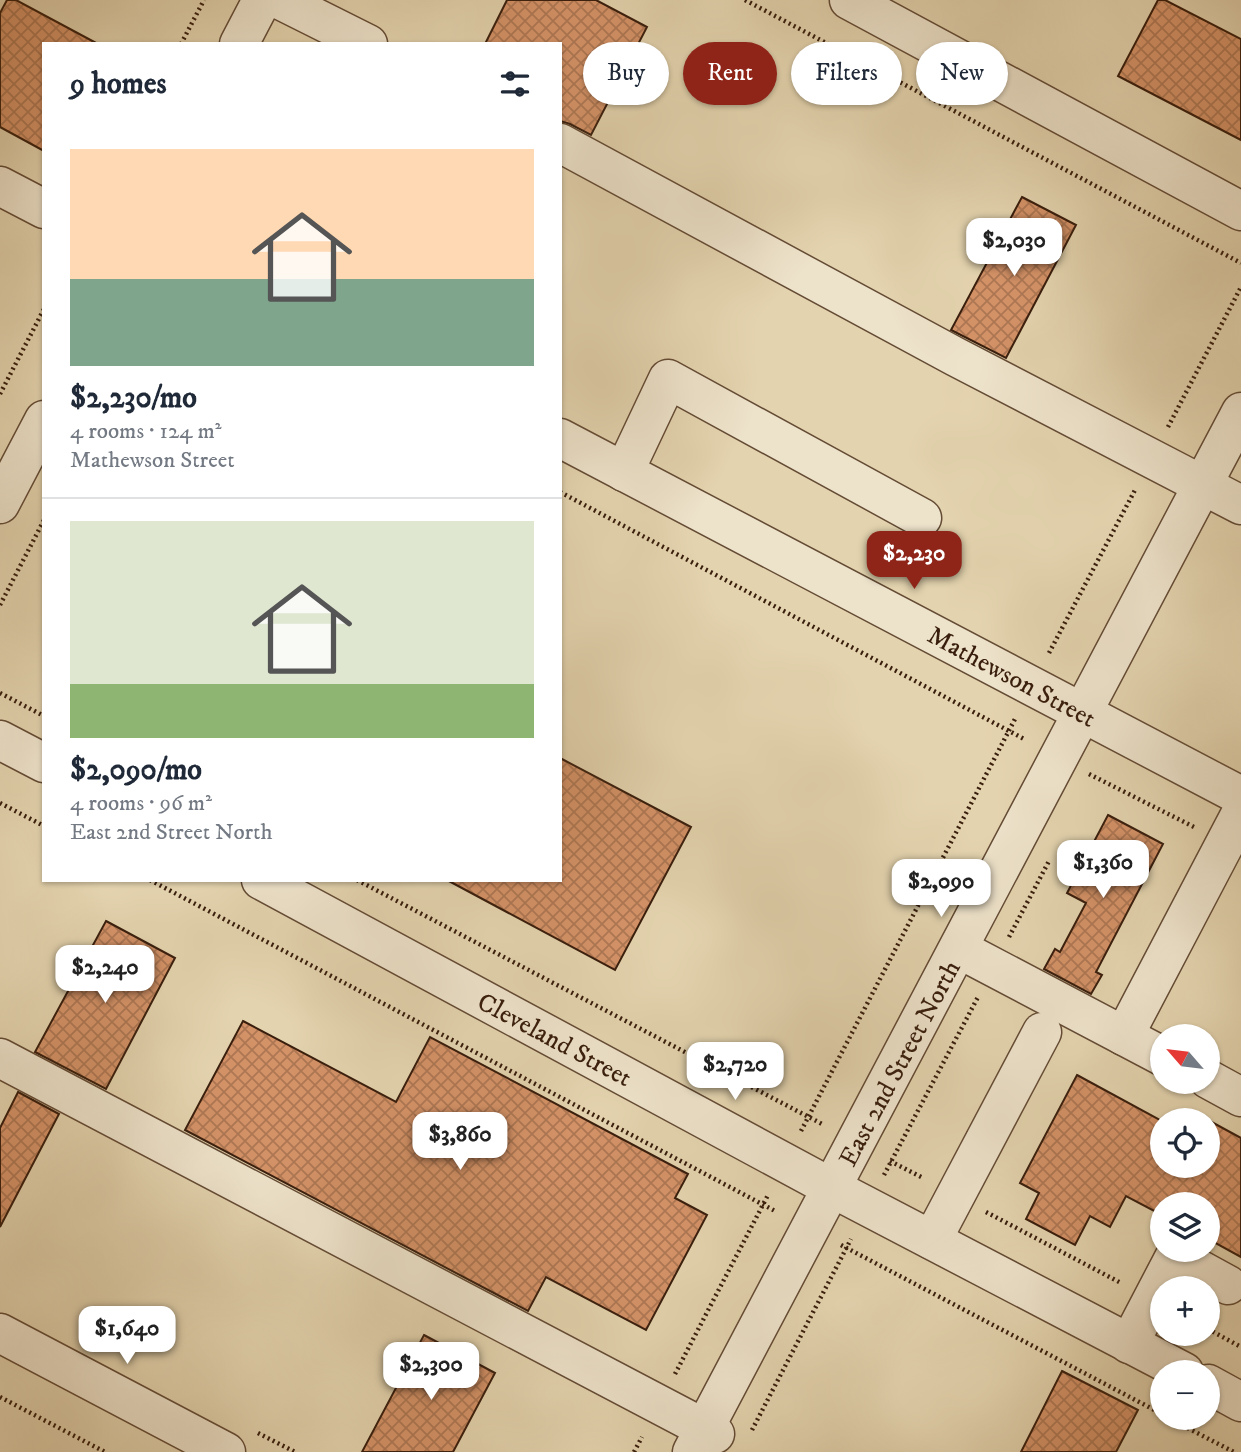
<!DOCTYPE html>
<html lang="en">
<head>
<meta charset="utf-8">
<style>
	:root { --surface:#fff; --page:#f2f2f3; --text:#1f2937; --muted:#747a83; --line:#e0e1e3; --accent:#8f2418 }
	body { margin:0; font-family:"IM FELL DW Pica",serif; background:var(--page); color:var(--text); height:100vh; display:flex; flex-direction:column; font-size:26px; white-space:nowrap }
	* { box-sizing:border-box; margin:0 }
	p { font-size:23px; color:var(--muted) }
	.icon { flex:none; width:38px; height:38px; fill:none; stroke:currentColor; stroke-width:2; stroke-linecap:round; stroke-linejoin:round }
	.map { position:relative; flex:1; overflow:hidden }
	.sheet { position:absolute; left:42px; top:42px; width:520px; height:840px; display:flex; flex-direction:column; background:var(--surface); border-radius:0px; box-shadow:0 2px 5px #0004 }
	.sheet>* { flex:none }
	.banner { position:absolute; left:583px; top:42px; width:553px; height:63px; display:flex; gap:14px }
	.needle { width:46px; rotate:298deg }
	.controls { position:absolute; left:1150px; top:1024px; display:grid; gap:14px }
	.controls a { display:grid; place-items:center; width:70px; height:70px; border-radius:50%; background:var(--surface); box-shadow:0 2px 5px #0004; font-size:35px }
	.price { position:absolute; translate:-50% -60px; padding:0 16px; border-radius:14px; background:#fff; color:#222; font-size:23px; line-height:46px; filter:drop-shadow(0 2px 4px #0008) }
	.price::after { content:''; position:absolute; left:50%; top:42px; width:21px; height:16px; margin-left:-10px; background:inherit; clip-path:polygon(0 0,100% 0,50% 100%) }
	.price.current { background:var(--accent); color:#fff }
	ul { padding:0; list-style:none }
	li { display:grid; align-content:center; gap:14px; height:371px; padding:0 28px }
	li+li { border-top:2px solid var(--line) }
	li span { display:grid; place-items:center; height:217px; border-radius:0px; color:#555 }
	li>.icon { margin-inline-start:auto }
	span .icon { width:126px; height:126px; fill:#fffc; stroke-width:1 }
	li b { font-size:30px }
	h2 { display:flex; justify-content:space-between; align-items:center; height:84px; padding:0 28px; font-size:30px }
	.pill { padding:0 24px; border-radius:32px; background:var(--surface); box-shadow:0 2px 5px #0004; font-size:24px; line-height:63px }
	.pill.current { background:var(--accent); color:#fff }
	.map>svg:first-child { display:block }
	.building { fill:url(#building-cross-hatch); stroke:#391e0d; stroke-width:2 }
	.lines { fill:none; stroke-linecap:round; stroke-linejoin:round }
	.minor-casing { stroke:#644b35; stroke-width:41 }
	.path { stroke:#391e0d; stroke-width:4.5; stroke-dasharray:2 3.5; stroke-linecap:butt }
	.minor { stroke:#ede2ca; stroke-width:38 }
	.labels { text-anchor:middle; stroke-width:5; stroke-linejoin:round; paint-order:stroke }
	.street-label { font-size:26px; fill:#391e0d; stroke:#ede2ca }
</style>
</head>
<body>
<div class="map">
<svg width="1241" height="1452" viewBox="0 0 1241 1452">
	<defs>
		<pattern id="building-cross-hatch" width="8" height="8" patternUnits="userSpaceOnUse" patternTransform="scale(1.75)"><rect width="8" height="8" fill="#d49267"/><path d="M0 0l8 8M0 8l8-8" fill="none" stroke="#ad7753"/></pattern>
	</defs>
	<rect width="100%" height="100%" fill="#e3d3ae"/>
	<filter id="stains"><feTurbulence type="fractalNoise" baseFrequency=".00286" numOctaves="4"/><feColorMatrix values="0 0 0 0 .2 0 0 0 0 .09 0 0 0 0 .02 0 0 0 .5 -.17"/></filter>
	<radialGradient id="worn" r=".72"><stop offset=".6" stop-color="#630" stop-opacity="0"/><stop offset="1" stop-color="#630" stop-opacity=".3"/></radialGradient>
	<!-- building -->
	<g class="building">
		<path d="M7,0H16L98,44H44V151L0,127V13Z"/>
		<path d="M507,0H596L647,27L591,135L570,124L560,121V44H485Z"/>
		<path d="M1158,0H1165L1241,39V140L1118,76Z"/>
		<path d="M1022,197L1076,225L1006,358L951,330Z"/>
		<path d="M560,758L691,827L615,970L447,880H560Z"/>
		<path d="M1108,815L1163,844L1096,972L1102,975L1091,994L1044,969L1055,949L1060,952L1086,903L1067,893Z"/>
		<path d="M106,921L175,958L106,1089L35,1052Z"/>
		<path d="M243,1021L396,1102L430,1037L688,1174L675,1198L707,1215L646,1330L546,1277L528,1311L185,1130Z"/>
		<path d="M1077,1075L1162,1121V1166H1208V1120L1241,1138V1257L1208,1239V1204H1162V1215L1126,1196L1110,1227L1090,1216L1075,1245L1026,1219L1039,1193L1020,1183Z"/>
		<path d="M18,1092L59,1114L0,1227V1128Z"/>
		<path d="M424,1335L495,1373L453,1452H362Z"/>
		<path d="M1062,1371L1138,1410L1116,1452H1021Z"/>
	</g>
	<g class="lines">
		<!-- minor casing -->
		<g class="minor-casing">
			<g id="minor">
				<path d="M280,0L368,44"/>
				<path d="M849,0L1241,211"/>
				<path d="M239,44L262,0"/>
				<path d="M560,143L956,357L1241,505"/>
				<path d="M0,186L44,209"/>
				<path d="M560,438L1241,796"/>
				<path d="M624,472L668,379L922,518"/>
				<path d="M0,504L44,420"/>
				<path d="M0,740L44,763"/>
				<path d="M261,880L832,1188L1184,1372"/>
				<path d="M959,949L1162,1056"/>
				<path d="M1124,1036L1241,813"/>
				<path d="M0,1058L715,1434"/>
				<path d="M1208,1079L1241,1097"/>
				<path d="M932,1240L1042,1032"/>
				<path d="M0,1333L226,1452"/>
				<path d="M1129,1344L1175,1256L1228,1285"/>
				<path d="M1208,1384L1241,1402"/>
				<path d="M692,1452L1241,412"/>
			</g>
		</g>
		<!-- path -->
		<g class="path">
			<path d="M745,0L1241,263"/>
			<path d="M181,44L204,0"/>
			<path d="M0,394L44,309"/>
			<path d="M1168,427L1241,287"/>
			<path d="M560,492L1026,740"/>
			<path d="M0,605L44,520"/>
			<path d="M1049,653L1135,490"/>
			<path d="M0,693L44,716"/>
			<path d="M1089,774L1194,827"/>
			<path d="M0,803L44,826"/>
			<path d="M150,880L777,1212"/>
			<path d="M357,880L824,1125"/>
			<path d="M1009,937L1049,861"/>
			<path d="M801,1131L1016,717"/>
			<path d="M890,1161L923,1178"/>
			<path d="M884,1175L978,997"/>
			<path d="M986,1212L1121,1283"/>
			<path d="M841,1245L1162,1414"/>
			<path d="M1208,1329L1241,1347"/>
			<path d="M675,1374L768,1195"/>
			<path d="M0,1397L105,1452"/>
			<path d="M1168,1418L1234,1452"/>
			<path d="M752,1430L851,1239"/>
			<path d="M258,1433L295,1452"/>
			<path d="M634,1452L642,1437"/>
		</g>
		<!-- minor -->
		<use href="#minor" class="minor"/>
	</g>
	<g class="labels">
		<!-- street labels -->
		<g class="street-label">
			<text transform="translate(1012 676) rotate(28)" y="9">Mathewson Street</text>
			<text transform="translate(555 1039) rotate(28)" y="9">Cleveland Street</text>
			<text transform="translate(899 1063) rotate(-62)" y="9">East 2nd Street North</text>
		</g>
	</g>
	<rect width="100%" height="100%" filter="url(#stains)"/>
	<rect width="100%" height="100%" fill="url(#worn)"/>
</svg>
<div class="controls">
<a><svg class="needle" viewBox="-14 -14 28 28"><path d="M0-13l5 13h-10z" fill="#e53935"/><path d="M0 13l5-13h-10z" fill="#747a83"/></svg></a>
<a><svg class="icon" aria-label="locate" viewBox="0 0 24 24"><circle cx="12" cy="12" r="6"/><path d="M12 2v4M12 18v4M2 12h4M18 12h4"/></svg></a>
<a><svg class="icon" aria-label="layers" viewBox="0 0 24 24"><path d="M12 4l9 5-9 5-9-5zM3 14l9 5 9-5"/></svg></a>
<a>+</a>
<a>−</a>
</div>
<b class="price" style="left:1014px;top:278px">$2,030</b>
<b class="price current" style="left:914px;top:591px">$2,230</b>
<b class="price" style="left:1103px;top:900px">$1,360</b>
<b class="price" style="left:941px;top:919px">$2,090</b>
<b class="price" style="left:105px;top:1005px">$2,240</b>
<b class="price" style="left:735px;top:1102px">$2,720</b>
<b class="price" style="left:460px;top:1172px">$3,860</b>
<b class="price" style="left:127px;top:1366px">$1,640</b>
<b class="price" style="left:431px;top:1402px">$2,300</b>
<div class="banner">
<a class="pill">Buy</a>
<a class="pill current">Rent</a>
<a class="pill">Filters</a>
<a class="pill">New</a>
</div>
<section class="sheet">
<h2>9 homes<svg class="icon" aria-label="filters" viewBox="0 0 24 24"><path d="M4 7h16M4 17h16"/><circle cx="9" cy="7" r="2"/><circle cx="15" cy="17" r="2"/></svg></h2>
<ul>
<li><span style="background:linear-gradient(#ffd9b3 60%,#7fa58c 0)"><svg class="icon" aria-label="home" viewBox="0 0 24 24"><path d="M3 11l9-7 9 7M6 9v11h12V9"/></svg></span><div><b>$2,230/mo</b><p>4 rooms · 124 m²</p><p>Mathewson Street</p></div></li>
<li><span style="background:linear-gradient(#dfe7d0 75%,#8fb573 0)"><svg class="icon" aria-label="home" viewBox="0 0 24 24"><path d="M3 11l9-7 9 7M6 9v11h12V9"/></svg></span><div><b>$2,090/mo</b><p>4 rooms · 96 m²</p><p>East 2nd Street North</p></div></li>
</ul>
</section>
</div>
</body>
</html>
